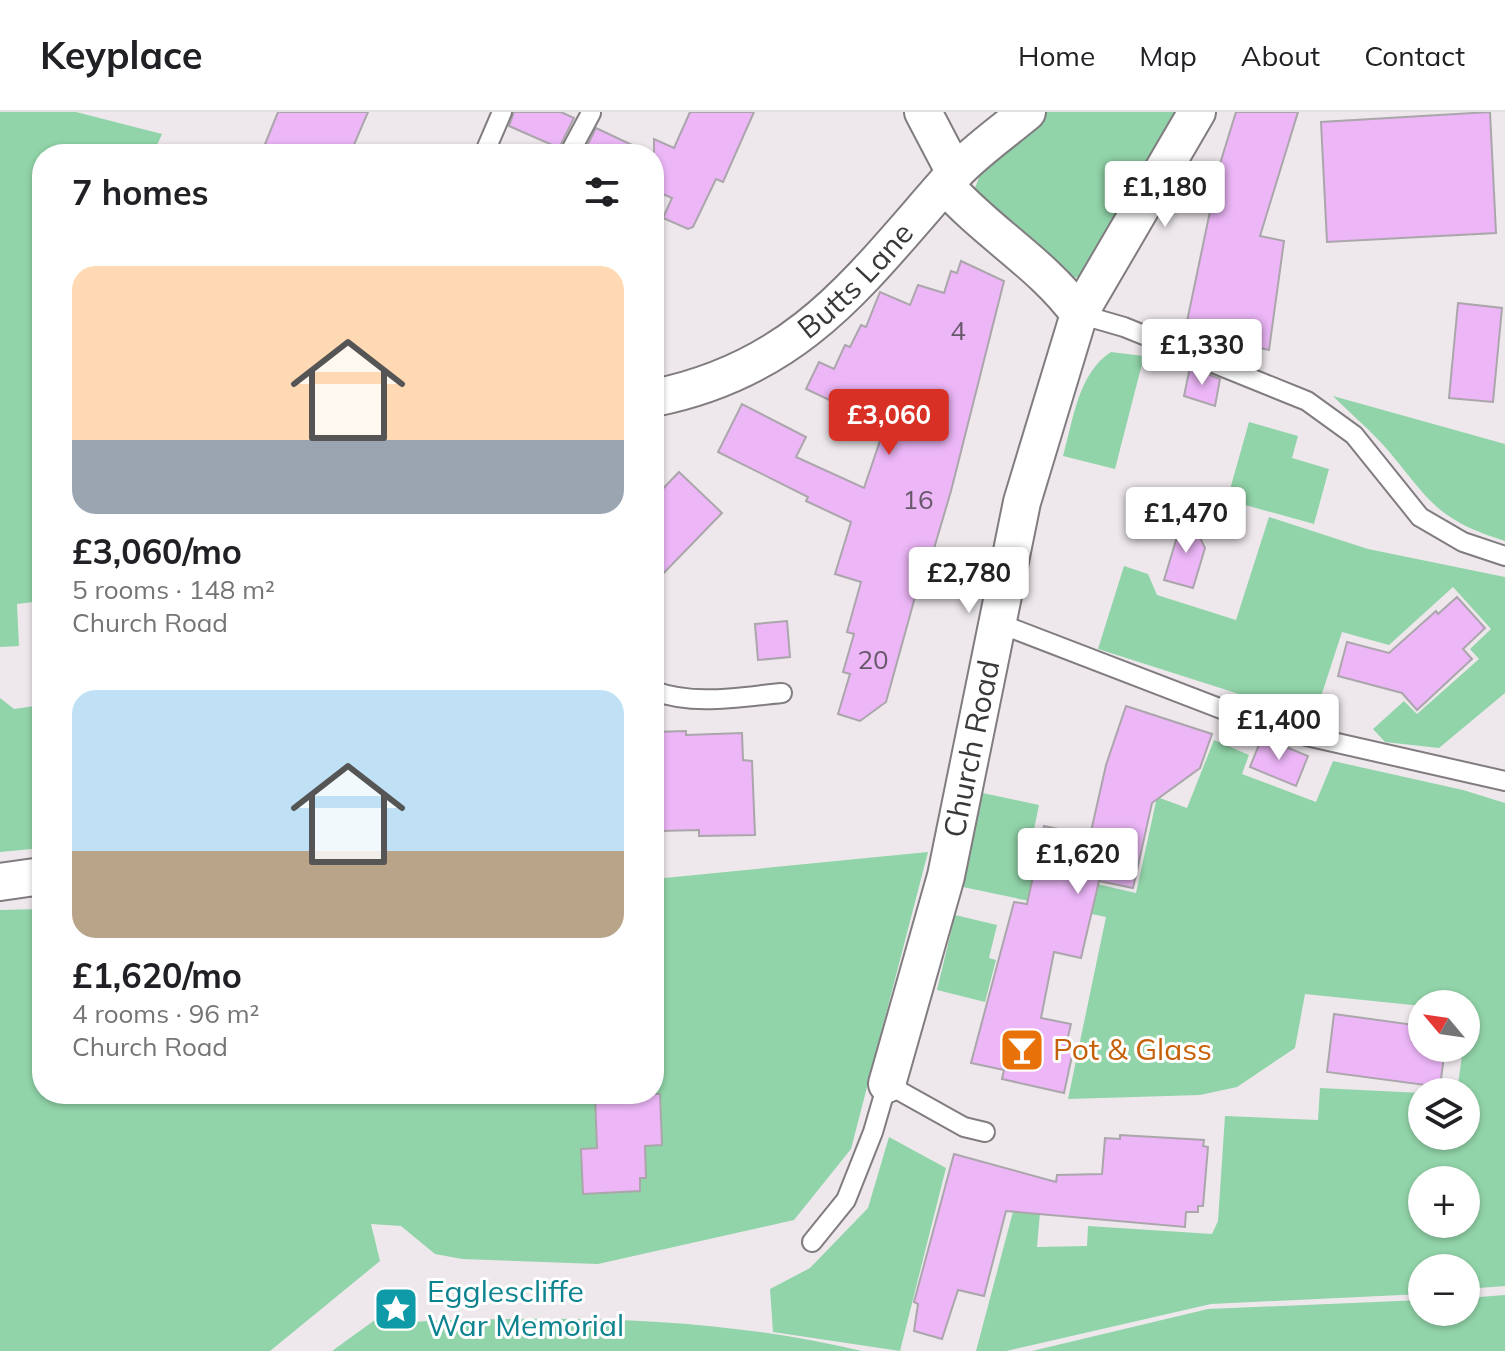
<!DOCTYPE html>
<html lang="en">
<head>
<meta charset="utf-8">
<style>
	:root { --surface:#fff; --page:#f6f6f6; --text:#202124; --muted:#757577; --line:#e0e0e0; --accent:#d93025 }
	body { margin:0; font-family:Mulish,sans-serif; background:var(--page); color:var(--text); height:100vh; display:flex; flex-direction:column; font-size:30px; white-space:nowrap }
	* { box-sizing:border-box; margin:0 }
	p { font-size:26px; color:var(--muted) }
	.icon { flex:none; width:44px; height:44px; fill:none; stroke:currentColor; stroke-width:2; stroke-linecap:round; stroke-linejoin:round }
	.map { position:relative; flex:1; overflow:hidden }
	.details { position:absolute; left:32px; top:32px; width:632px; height:960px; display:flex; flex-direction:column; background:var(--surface); border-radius:32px; box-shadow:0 2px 6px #0004 }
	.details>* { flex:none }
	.needle { width:52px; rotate:299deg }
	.tools { position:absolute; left:1408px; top:878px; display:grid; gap:16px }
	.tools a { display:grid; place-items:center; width:72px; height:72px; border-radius:50%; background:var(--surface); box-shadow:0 2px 6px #0004; font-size:40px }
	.price { position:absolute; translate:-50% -68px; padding:0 18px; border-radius:8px; background:#fff; color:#222; font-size:26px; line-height:52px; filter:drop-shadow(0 2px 4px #0008) }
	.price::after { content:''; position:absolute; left:50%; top:48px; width:24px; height:18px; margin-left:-12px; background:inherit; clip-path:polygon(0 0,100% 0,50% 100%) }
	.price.on { background:var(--accent); color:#fff }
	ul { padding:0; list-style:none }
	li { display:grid; align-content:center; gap:16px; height:424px; padding:0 40px }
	li span { display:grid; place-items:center; height:248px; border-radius:24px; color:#555 }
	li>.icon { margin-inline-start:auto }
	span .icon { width:144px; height:144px; fill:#fffc; stroke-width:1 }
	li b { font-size:34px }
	h2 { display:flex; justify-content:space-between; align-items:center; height:96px; padding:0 40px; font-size:34px }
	header { display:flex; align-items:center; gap:48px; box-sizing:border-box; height:112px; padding:0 40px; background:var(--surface); border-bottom:2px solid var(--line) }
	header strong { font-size:38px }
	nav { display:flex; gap:44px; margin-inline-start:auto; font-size:28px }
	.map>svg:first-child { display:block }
	.green { fill:#91d4a9; fill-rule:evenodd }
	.building { fill:#ecb6f7; stroke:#aaa6ab; stroke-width:2 }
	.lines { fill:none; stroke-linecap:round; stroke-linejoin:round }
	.lane-casing { stroke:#817c80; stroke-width:22 }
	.street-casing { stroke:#817c80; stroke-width:40 }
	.lane { stroke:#fff; stroke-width:18 }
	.street { stroke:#fff; stroke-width:36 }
	.labels { text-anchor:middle; stroke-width:6; stroke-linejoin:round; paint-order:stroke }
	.number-label { font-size:26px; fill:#665869 }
	.street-label { font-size:30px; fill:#3a383a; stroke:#fff }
	.food-label { font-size:30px; fill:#c56008; stroke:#fff; text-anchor:start }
	.culture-label { font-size:30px; fill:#0d838f; stroke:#fff; text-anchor:start }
</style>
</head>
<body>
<header>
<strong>Keyplace</strong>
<nav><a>Home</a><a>Map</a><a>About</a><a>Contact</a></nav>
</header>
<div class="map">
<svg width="1505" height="1239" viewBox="0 0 1505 1239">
	<rect width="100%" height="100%" fill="#eee8ed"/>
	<!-- green -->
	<g class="green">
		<path d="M0,0H76L162,22L153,42H42V329L34,490L17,492L19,534L0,535Z"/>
		<path d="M1046,0H1178L1083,165L1063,166L975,76L983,55Z"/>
		<path d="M1111,240L1144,244L1115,357L1063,344C1073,309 1078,261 1111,240Z"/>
		<path d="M1333,284L1505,332V429C1435,407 1430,388 1386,336C1370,318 1350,301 1333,284Z"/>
		<path d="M1249,310L1298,324L1292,346L1329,357L1314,412L1227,388Z"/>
		<path d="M1269,405L1368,437L1505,465V581L1439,636L1385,630L1373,617L1404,589L1417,602L1479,547L1470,537L1491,517L1453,475L1389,533L1342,520L1314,606L1098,537L1124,454L1148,462L1157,483L1236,508Z"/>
		<path d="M0,586L14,597L42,593V736L0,740Z"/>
		<path d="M1214,628L1249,643L1242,662L1316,690L1333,649L1463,678L1505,691V1174L1466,1177V1156H1422V1182L1211,1192L1006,1239H976L1014,1096L1040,1100L1037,1135L1087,1134L1088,1114L1212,1122L1218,1109L1225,1004L1318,1008L1320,976L1422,981V1024H1466V980H1457L1463,936H1466V892L1422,894L1305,882L1295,936L1237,975L1200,983L1068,987L1106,805L958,774L978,680L1039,693L1026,756L1136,781L1157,685L1187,696ZM1422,1068H1466V1112H1422Z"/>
		<path d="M928,740L851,1037L794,1108L598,1152L462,1147L435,1142L401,1114L371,1112L380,1149L270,1239H0V798L42,797V982H654V767Z"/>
		<path d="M955,803L997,813L989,846L996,848L985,890L937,878Z"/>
		<path d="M889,1025L946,1056L900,1239L773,1220L770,1177L810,1156L868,1096Z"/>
		<path d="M1505,1183V1239H1032L1208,1197L1422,1188V1200H1466V1186Z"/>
		<path d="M379,1205L380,1214C424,1207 469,1208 514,1207C631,1205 748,1212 862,1239H332Z"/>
	</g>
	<!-- building -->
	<g class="building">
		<path d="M278,0H368L350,42H261Z"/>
		<path d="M514,0H561L574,6L559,36L509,14Z"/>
		<path d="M690,0H754L723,70L716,67L693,115L688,117L663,106L672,86L654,78V27L674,36Z"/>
		<path d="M1236,0H1298L1260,124L1284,129L1269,238L1228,229L1225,243L1195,231L1197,222L1185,219L1213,85L1210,84Z"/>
		<path d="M1490,0L1496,121L1327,130L1321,10Z"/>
		<path d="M596,16L651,42H583Z"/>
		<path d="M961,149L1004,169L951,379L930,450L925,449L886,590L860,609L838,602L850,562L843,560L854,522L847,520L861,470L835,462L851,410L806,389L808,385L718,340L742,292L806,325L796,345L864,376L885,314L806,277L819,250L834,257L845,233L850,235L861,213L866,215L880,180L910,193L918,173L944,181L951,159L957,161Z"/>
		<path d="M1458,191L1502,196L1493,290L1449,286Z"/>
		<path d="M1190,255L1220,267L1215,294L1184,284Z"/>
		<path d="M679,360L722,401L654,471V386Z"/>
		<path d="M1186,395L1205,436L1193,476L1164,468Z"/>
		<path d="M1457,485L1485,516L1463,537L1472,547L1417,598L1402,581L1338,564L1347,530L1389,541L1436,499L1438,502Z"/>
		<path d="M787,509L790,545L758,548L755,512Z"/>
		<path d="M1126,594L1212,622L1200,656L1152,691L1133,776L1099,769L1081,846L1054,840L1041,906L1071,912L1065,937L1073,939L1064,981L1002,967L1004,958L971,951L1014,790L1027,792L1044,714L1090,724L1106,653Z"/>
		<path d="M686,619V623L742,621L743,648L752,649L755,723L699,724V718L660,719V698H654V620Z"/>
		<path d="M1262,625L1308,644L1296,674L1250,655Z"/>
		<path d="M1334,902L1422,914V936H1445L1440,975L1327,960Z"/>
		<path d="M595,982H660L662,1033L645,1034L646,1066H640V1079L583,1082L581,1037L597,1036Z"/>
		<path d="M1120,1023L1204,1028L1203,1034L1208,1035L1203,1094H1198V1100H1186L1185,1115L1006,1099L984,1184L958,1178L942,1227L914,1219L918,1192L914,1190L954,1042L1056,1070L1057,1063L1102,1062L1105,1026L1120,1027Z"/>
	</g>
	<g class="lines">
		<!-- lane casing -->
		<g class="lane-casing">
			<g id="lane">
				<path d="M484,42L502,0"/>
				<path d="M569,42L591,1"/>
				<path d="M1079,202L1124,215L1307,289L1354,323L1420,405L1463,430L1505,444"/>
				<path d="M998,511L1271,616L1505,669"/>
				<path d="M654,579C695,594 739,585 782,581"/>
				<path d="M812,1130L846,1088L873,1020L887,972L964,1015L985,1020"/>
			</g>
		</g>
		<!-- street casing -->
		<g class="street-casing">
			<g id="street">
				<path d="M923,0L955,61"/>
				<path d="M1079,202L1197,0"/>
				<path id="s1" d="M654,286C800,257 860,168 953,63C974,40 1003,20 1027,0"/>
				<path d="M0,770L42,764"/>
				<path id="s2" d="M887,972L946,764L1022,390L1079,202C1043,152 986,120 945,73"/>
			</g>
		</g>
		<!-- lane -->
		<use href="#lane" class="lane"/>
		<!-- street -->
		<use href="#street" class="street"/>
	</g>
	<!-- icons -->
	<defs>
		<g id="bar-square" transform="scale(2.3)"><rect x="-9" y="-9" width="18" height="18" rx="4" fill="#e8710a" stroke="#fff"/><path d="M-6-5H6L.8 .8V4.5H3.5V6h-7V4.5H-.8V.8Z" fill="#fff"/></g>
		<g id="sight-square" transform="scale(2.3)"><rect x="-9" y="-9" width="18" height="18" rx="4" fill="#0f9aa8" stroke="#fff"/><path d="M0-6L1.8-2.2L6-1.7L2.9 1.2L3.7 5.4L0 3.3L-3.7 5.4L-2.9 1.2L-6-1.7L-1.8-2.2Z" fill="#fff"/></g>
	</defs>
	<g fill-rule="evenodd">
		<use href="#bar-square" x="1022" y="938"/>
		<use href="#sight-square" x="396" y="1197"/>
	</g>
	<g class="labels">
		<!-- number labels -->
		<g class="number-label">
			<text x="958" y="228">4</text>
			<text x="918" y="397">16</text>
			<text x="873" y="557">20</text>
		</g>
		<!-- street labels -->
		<g class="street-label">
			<text dy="10" stroke="none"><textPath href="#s1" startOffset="238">Butts Lane</textPath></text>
			<text dy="10" stroke="none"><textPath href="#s2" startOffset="346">Church Road</textPath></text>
		</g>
		<!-- food labels -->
		<g class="food-label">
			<text x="1053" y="948">Pot &amp; Glass</text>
		</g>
		<!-- culture labels -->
		<g class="culture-label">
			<text x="427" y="1190">Egglescliffe<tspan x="427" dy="34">War Memorial</tspan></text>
		</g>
	</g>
</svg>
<div class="tools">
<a><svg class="needle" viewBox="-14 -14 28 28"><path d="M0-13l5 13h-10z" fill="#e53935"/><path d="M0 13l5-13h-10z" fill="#757577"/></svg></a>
<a><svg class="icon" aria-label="layers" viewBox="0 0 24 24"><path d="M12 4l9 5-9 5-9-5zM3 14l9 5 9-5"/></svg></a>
<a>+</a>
<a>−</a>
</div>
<b class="price" style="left:1165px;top:117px">£1,180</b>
<b class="price" style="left:1202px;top:275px">£1,330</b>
<b class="price on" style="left:889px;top:345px">£3,060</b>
<b class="price" style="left:1186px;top:443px">£1,470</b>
<b class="price" style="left:969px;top:503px">£2,780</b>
<b class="price" style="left:1279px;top:650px">£1,400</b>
<b class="price" style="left:1078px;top:784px">£1,620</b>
<section class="details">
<h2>7 homes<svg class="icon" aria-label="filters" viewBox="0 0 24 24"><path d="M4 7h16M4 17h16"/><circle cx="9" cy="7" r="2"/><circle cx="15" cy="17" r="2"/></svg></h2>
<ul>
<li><span style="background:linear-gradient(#ffd9b3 70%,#9aa5b1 0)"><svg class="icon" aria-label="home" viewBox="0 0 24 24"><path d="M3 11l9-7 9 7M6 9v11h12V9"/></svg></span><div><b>£3,060/mo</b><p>5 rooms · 148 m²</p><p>Church Road</p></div></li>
<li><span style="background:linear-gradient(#bfe0f5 65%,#b9a48a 0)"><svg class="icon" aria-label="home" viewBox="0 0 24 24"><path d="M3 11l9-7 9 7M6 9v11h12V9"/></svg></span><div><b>£1,620/mo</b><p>4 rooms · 96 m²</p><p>Church Road</p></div></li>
</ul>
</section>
</div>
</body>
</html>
